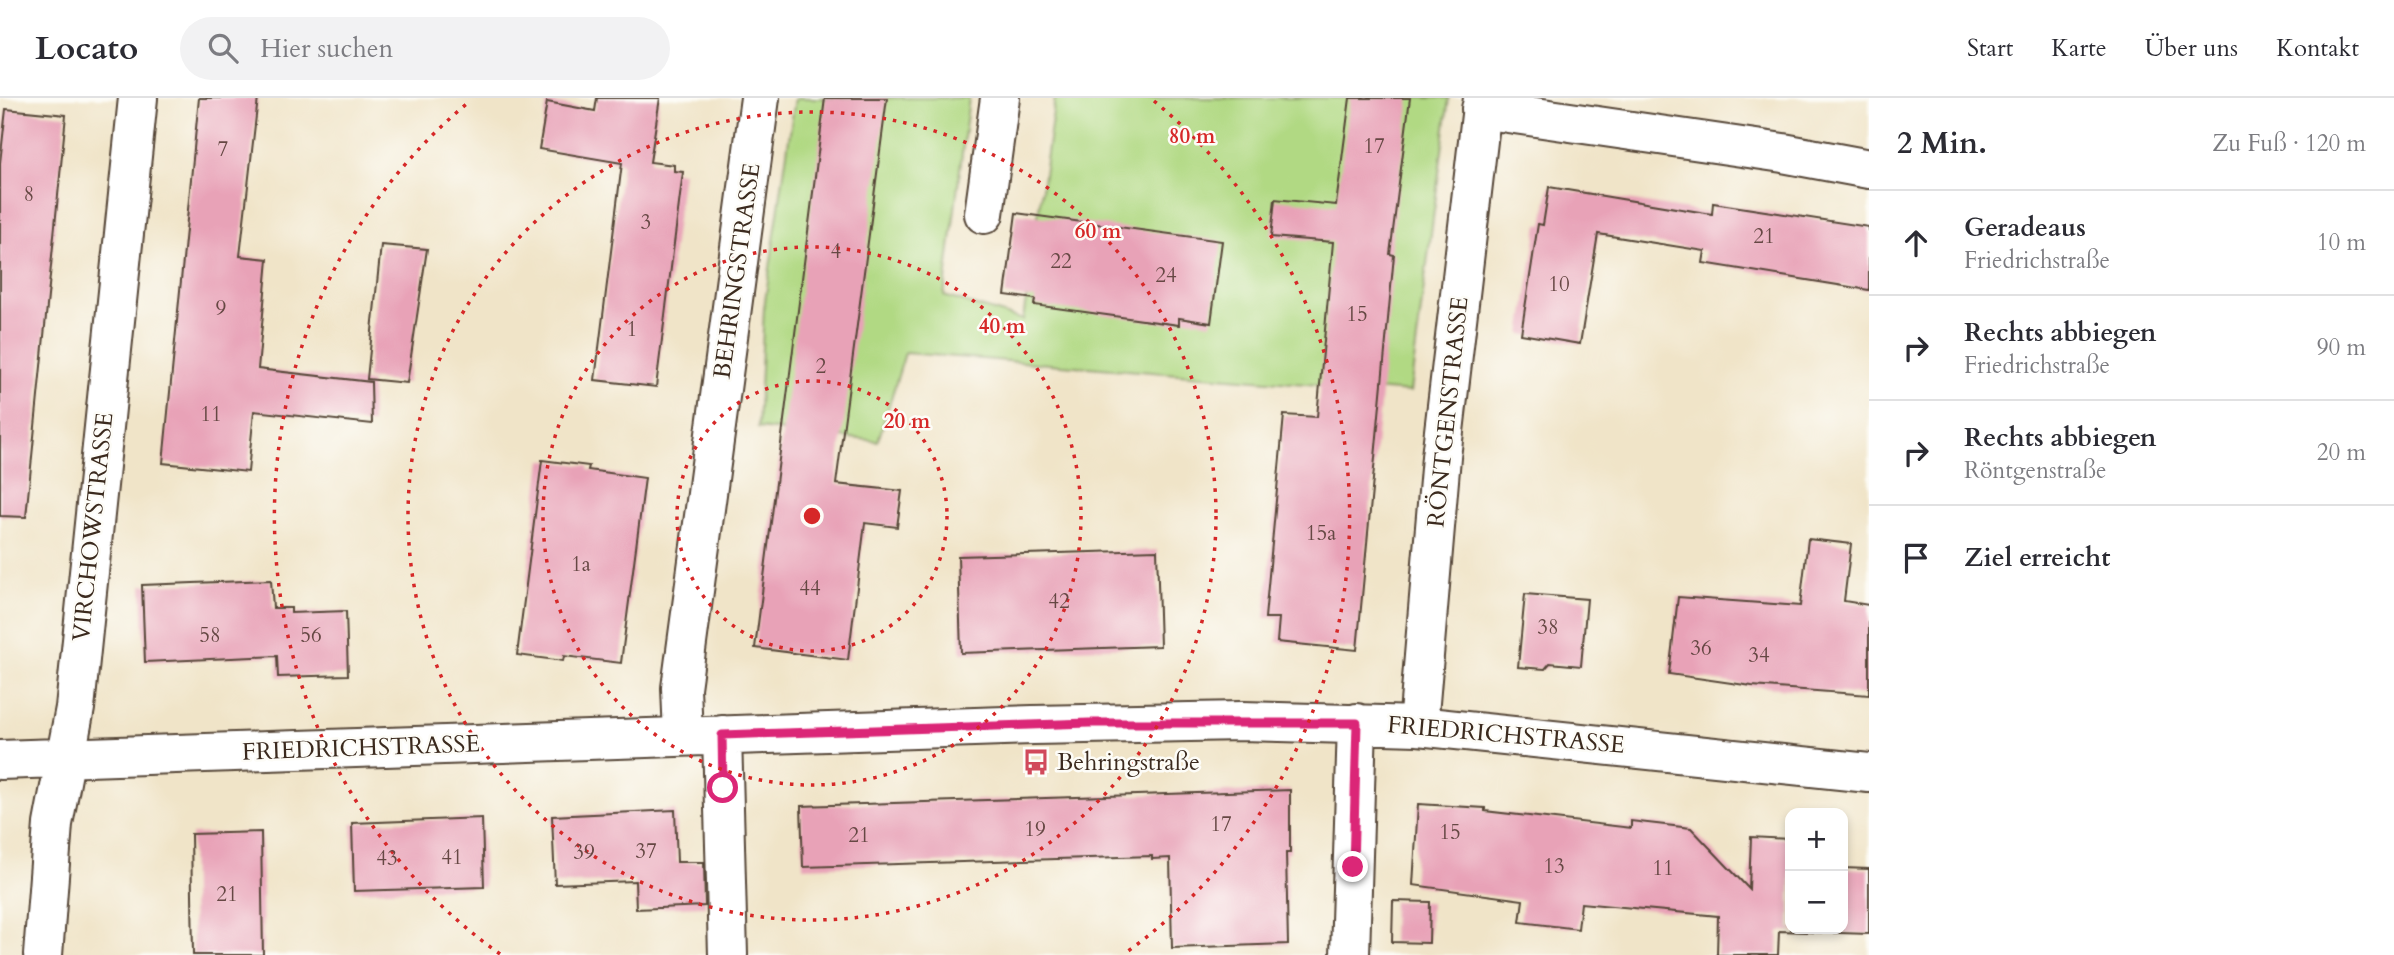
<!DOCTYPE html>
<html lang="de">
<meta charset="utf-8">
<style>
:root{--surface:#fff;--page:#f2f2f3;--text:#2b2b33;--muted:#7c7c81;--line:#e1e1e2}
body{margin:0;font-family:Cardo,serif;background:var(--page);color:var(--text)}
.controls{position:absolute;right:21px;bottom:21px;display:grid;overflow:hidden;border-radius:14px;box-shadow:0 4px 10px #0003}
.controls button{width:63px;height:63px;display:grid;place-items:center;padding:0;border:0;border-bottom:2px solid var(--line);background:var(--surface);color:var(--text);font:35px sans-serif}
.stop{position:absolute;width:21px;height:21px;margin:-16px;border:5px solid #db2777;border-radius:50%;background:#fff}
.stop.end{background:#db2777;border-color:#fff;box-shadow:0 2px 7px #0008}
.list{margin:0;padding:0;list-style:none}
h2{display:flex;justify-content:space-between;align-items:center;height:91px;margin:0;padding:0 28px;font-size:30px}
h2 small{font-size:23px;font-weight:400;color:var(--muted)}
.list li{display:grid;grid-template-columns:46px 1fr auto;gap:21px;align-items:center;box-sizing:border-box;height:105px;padding:0 28px;border-top:2px solid var(--line)}
.list b{display:block;font-size:26px;white-space:nowrap}
.list p{margin:0;font-size:23px;white-space:nowrap;color:var(--muted)}
.list em{font-size:23px;font-style:normal;color:var(--muted)}
.icon{flex:none;width:38px;height:38px;fill:none;stroke:currentColor;stroke-width:2;stroke-linecap:round;stroke-linejoin:round}
.map{position:relative;flex:none;width:1869px;height:857px;overflow:hidden}
header{display:flex;align-items:center;gap:42px;box-sizing:border-box;height:98px;padding:0 35px;background:var(--surface);border-bottom:2px solid var(--line)}
header strong{font-size:33px}
nav{display:flex;gap:38px;margin-inline-start:auto;font-size:24px}
.search{width:490px;height:63px;background:var(--page);display:flex;align-items:center;gap:18px;box-sizing:border-box;padding:0 24px;border-radius:38px;color:var(--muted);font-size:26px}
main{display:flex}
aside{flex:1;background:var(--surface)}
.map>svg:first-child{display:block}
.green{fill:#b1d983;stroke:#768250;stroke-width:2}
.building{fill:#e8a2b7}
.lines{fill:none;stroke-linecap:round;stroke-linejoin:round}
.street-casing{stroke:#564638;stroke-width:42}
.street{stroke:#fff;stroke-width:38}
.route{stroke:#db2777;stroke-width:9}
.ring{fill:none;stroke:#d62828;stroke-width:3.5;stroke-dasharray:3.5 7}
.labels{text-anchor:middle;dominant-baseline:central;stroke-width:5;stroke-linejoin:round;paint-order:stroke}
.number-label{font-size:21px;fill:#664844}
.street-label{font-size:24px;fill:#3b2a1e;stroke:#fdfcf7}
.poi-label{font-size:24px;fill:#3b2a1e;stroke:#fdfcf7;text-anchor:start}
.centre{fill:#d62828;stroke:#fdfcf7;stroke-width:3.5}
.ring-label{font-size:21px;text-anchor:middle;font-weight:bold;fill:#d62828;stroke:#fdfcf7;stroke-width:5;stroke-linejoin:round;paint-order:stroke}
</style>
<header>
<strong>Locato</strong>
<div class="search"><svg class="icon" aria-label="search" viewBox="0 0 24 24"><circle cx="10" cy="10" r="6"/><path d="M15 15l6 6"/></svg>Hier suchen</div>
<nav><a>Start</a><a>Karte</a><a>Über uns</a><a>Kontakt</a></nav>
</header>
<main>
<div class="map">
<svg width="1869" height="857" viewBox="0 0 1869 857">
<rect width="100%" height="100%" fill="#fdfcf7"/>
<filter id="ink" filterUnits="userSpaceOnUse"><feTurbulence type="fractalNoise" baseFrequency=".0143" numOctaves="2"/><feDisplacementMap in="SourceGraphic" scale="14" xChannelSelector="R" yChannelSelector="G"/><feConvolveMatrix kernelMatrix="1 2 1 2 8 2 1 2 1" color-interpolation-filters="sRGB"/></filter>
<filter id="wash" filterUnits="userSpaceOnUse"><feTurbulence type="fractalNoise" baseFrequency=".00686" numOctaves="4" result="noise"/><feDisplacementMap in="SourceGraphic" scale="28" xChannelSelector="R" yChannelSelector="G"/><feGaussianBlur stdDeviation="1.57" result="paint"/><feColorMatrix in="noise" values="0 0 0 0 0 0 0 0 0 0 0 0 0 0 0 0 0 1.4 0 .05"/><feComposite in="paint" operator="in"/></filter>
<g filter="url(#wash)">
<rect width="100%" height="100%" fill="#f0e4c8"/>
<!-- green -->
<path class="green" d="M 795,0 L 969,0 L 944,198 L 1023,222 L 1055,0 L 1449,0 L 1410,294 L 905,255 L 878,343 L 758,330 L 764,210 Z"/>
<g id="blocks">
<!-- building -->
<path class="building" d="M 199,0 L 258,0 L 240,158 L 268,161 L 258,271 L 371,284 L 372,326 L 254,313 L 248,374 L 163,365 Z
M 597,0 L 660,0 L 650,64 L 674,67 L 674,73 L 683,74 L 656,289 L 595,282 L 622,65 L 539,51 L 547,4 L 595,13 Z
M 825,0 L 887,0 L 836,386 L 902,393 L 897,429 L 865,425 L 848,562 L 755,550 Z
M 1350,0 L 1410,0 L 1390,156 L 1394,157 L 1357,552 L 1277,544 L 1279,520 L 1265,520 L 1284,317 L 1317,319 L 1333,144 L 1271,139 L 1275,101 L 1336,107 Z
M 6,11 L 66,17 L 26,419 L 0,418 L 0,65 Z
M 1549,89 L 1712,116 L 1713,105 L 1869,129 L 1869,192 L 1703,165 L 1705,153 L 1598,136 L 1580,246 L 1521,236 L 1538,126 L 1543,127 Z
M 1016,115 L 1222,143 L 1211,225 L 1179,220 L 1179,227 L 1034,207 L 1035,201 L 1005,197 Z
M 381,147 L 427,151 L 407,285 L 367,281 Z
M 542,362 L 589,368 L 588,372 L 645,380 L 621,565 L 564,558 L 563,563 L 517,557 Z
M 1808,441 L 1851,446 L 1844,503 L 1869,507 L 1869,597 L 1752,588 L 1669,576 L 1678,499 L 1800,508 Z
M 1157,452 L 1160,548 L 961,555 L 958,458 Z
M 271,482 L 273,510 L 291,510 L 291,515 L 346,513 L 348,577 L 278,579 L 277,558 L 145,564 L 142,487 Z
M 1525,496 L 1587,501 L 1581,568 L 1550,565 L 1545,571 L 1518,569 Z
M 1290,692 L 1290,755 L 1286,755 L 1288,846 L 1172,850 L 1170,760 L 1152,761 L 1152,758 L 803,769 L 801,708 Z
M 1418,706 L 1485,710 L 1485,713 L 1631,730 L 1631,723 L 1691,730 L 1749,791 L 1751,739 L 1790,741 L 1790,831 L 1843,831 L 1843,770 L 1869,771 L 1869,836 L 1779,833 L 1778,857 L 1717,857 L 1718,818 L 1581,805 L 1578,831 L 1520,824 L 1523,802 L 1413,787 Z
M 675,712 L 677,764 L 704,764 L 705,808 L 636,811 L 635,783 L 555,786 L 552,718 Z
M 482,720 L 484,789 L 354,793 L 352,725 Z
M 261,734 L 263,857 L 193,857 L 191,736 Z
M 1393,803 L 1430,804 L 1429,845 L 1392,844 Z"/>
</g>
</g>
<g filter="url(#ink)">
<use href="#blocks" fill-opacity="0" stroke="#564638" stroke-width="2"/>
<g class="lines">
<!-- street casing -->
<g class="street-casing">
<path id="street" d="M 1481,11 L 1783,55 L 1869,71
M 984,116 L 1000,0
M 1418,628 L 1441,359 L 1483,0
M 722,637 L 728,857
M 683,638 L 681,590 L 760,0
M 0,662 L 1033,627 L 1242,623 L 1418,628 L 1869,675
M 43,857 L 53,726 L 75,610 L 138,0
M 1350,857 L 1357,625"/>
</g>
<!-- street -->
<use href="#street" class="street"/>
</g>
</g>
<g class="lines" filter="url(#ink)">
<!-- route -->
<path class="route" d="M 723,690 L 722,637 L 1089,625 L 1357,625 L 1353,769"/>
</g>
<!-- distance rings -->
<g class="ring">
<circle cx="812" cy="418" r="135"/>
<circle cx="812" cy="418" r="269"/>
<circle cx="812" cy="418" r="404"/>
<path d="M500 856A538 538 0 0 1 470 3M1154 3A538 538 0 0 1 1124 856"/>
</g>
<!-- icons -->
<defs>
<g id="bus-bare" transform="scale(2.1)"><path d="M-5-6H5V4H4V6H2V4H-2V6H-4V4H-5ZM-3.5-4V0h7V-4ZM-3.5 1.2v1.5H-2V1.2ZM2 1.2v1.5H3.5V1.2Z" fill="#d1495b" stroke="#fdfcf7" stroke-width="2.5" paint-order="stroke"/></g>
</defs>
<g fill-rule="evenodd">
<use href="#bus-bare" x="1036" y="664"/>
</g>
<g class="labels">
<!-- number labels -->
<g class="number-label">
<text x="1374" y="48">17</text>
<text x="223" y="51">7</text>
<text x="29" y="96">8</text>
<text x="646" y="124">3</text>
<text x="1764" y="138">21</text>
<text x="836" y="153">4</text>
<text x="1061" y="163">22</text>
<text x="1166" y="177">24</text>
<text x="1559" y="186">10</text>
<text x="221" y="210">9</text>
<text x="1357" y="216">15</text>
<text x="632" y="231">1</text>
<text x="821" y="268">2</text>
<text x="211" y="316">11</text>
<text x="1321" y="435">15a</text>
<text x="581" y="466">1a</text>
<text x="810" y="490">44</text>
<text x="1059" y="503">42</text>
<text x="1548" y="529">38</text>
<text x="210" y="537">58</text>
<text x="311" y="537">56</text>
<text x="1701" y="550">36</text>
<text x="1759" y="557">34</text>
<text x="1221" y="726">17</text>
<text x="1035" y="731">19</text>
<text x="1450" y="734">15</text>
<text x="859" y="737">21</text>
<text x="646" y="753">37</text>
<text x="584" y="754">39</text>
<text x="452" y="759">41</text>
<text x="387" y="760">43</text>
<text x="1554" y="768">13</text>
<text x="1663" y="770">11</text>
<text x="227" y="796">21</text>
</g>
<!-- street labels -->
<g class="street-label">
<text transform="translate(737 173) rotate(-82)">BEHRINGSTRASSE</text>
<text transform="translate(1448 314) rotate(-84)">RÖNTGENSTRASSE</text>
<text transform="translate(93 429) rotate(-84)">VIRCHOWSTRASSE</text>
<text transform="translate(1506 637) rotate(5)">FRIEDRICHSTRASSE</text>
<text transform="translate(361 650) rotate(-2)">FRIEDRICHSTRASSE</text>
</g>
<!-- poi labels -->
<g class="poi-label">
<text x="1057" y="664">Behringstraße</text>
</g>
</g>
<circle cx="812" cy="418" r="10" class="centre"/>
<g class="ring-label">
<text x="1192" y="45">80 m</text>
<text x="1098" y="140">60 m</text>
<text x="1002" y="235">40 m</text>
<text x="907" y="330">20 m</text>
</g>
</svg>
<div class="controls">
<button>+</button>
<button>−</button>
</div>
<div class="stop" style="left:723px;top:690px"></div>
<div class="stop end" style="left:1353px;top:769px"></div>
</div>
<aside>
<h2>2 Min.<small>Zu Fuß · 120 m</small></h2>
<ul class="list">
<li><svg class="icon" aria-label="ahead" viewBox="0 0 24 24"><path d="M12 20V5M6 11l6-6 6 6"/></svg><div><b>Geradeaus</b><p>Friedrichstraße</p></div><em>10 m</em></li>
<li><svg class="icon" aria-label="right" viewBox="0 0 24 24"><path d="M7 20v-9h11M14 6l5 5-5 5"/></svg><div><b>Rechts abbiegen</b><p>Friedrichstraße</p></div><em>90 m</em></li>
<li><svg class="icon" aria-label="right" viewBox="0 0 24 24"><path d="M7 20v-9h11M14 6l5 5-5 5"/></svg><div><b>Rechts abbiegen</b><p>Röntgenstraße</p></div><em>20 m</em></li>
<li><svg class="icon" aria-label="arrive" viewBox="0 0 24 24"><path d="M6 21V4h12l-3 4 3 4H6"/></svg><div><b>Ziel erreicht</b></div></li>
</ul>
</aside>
</main>
